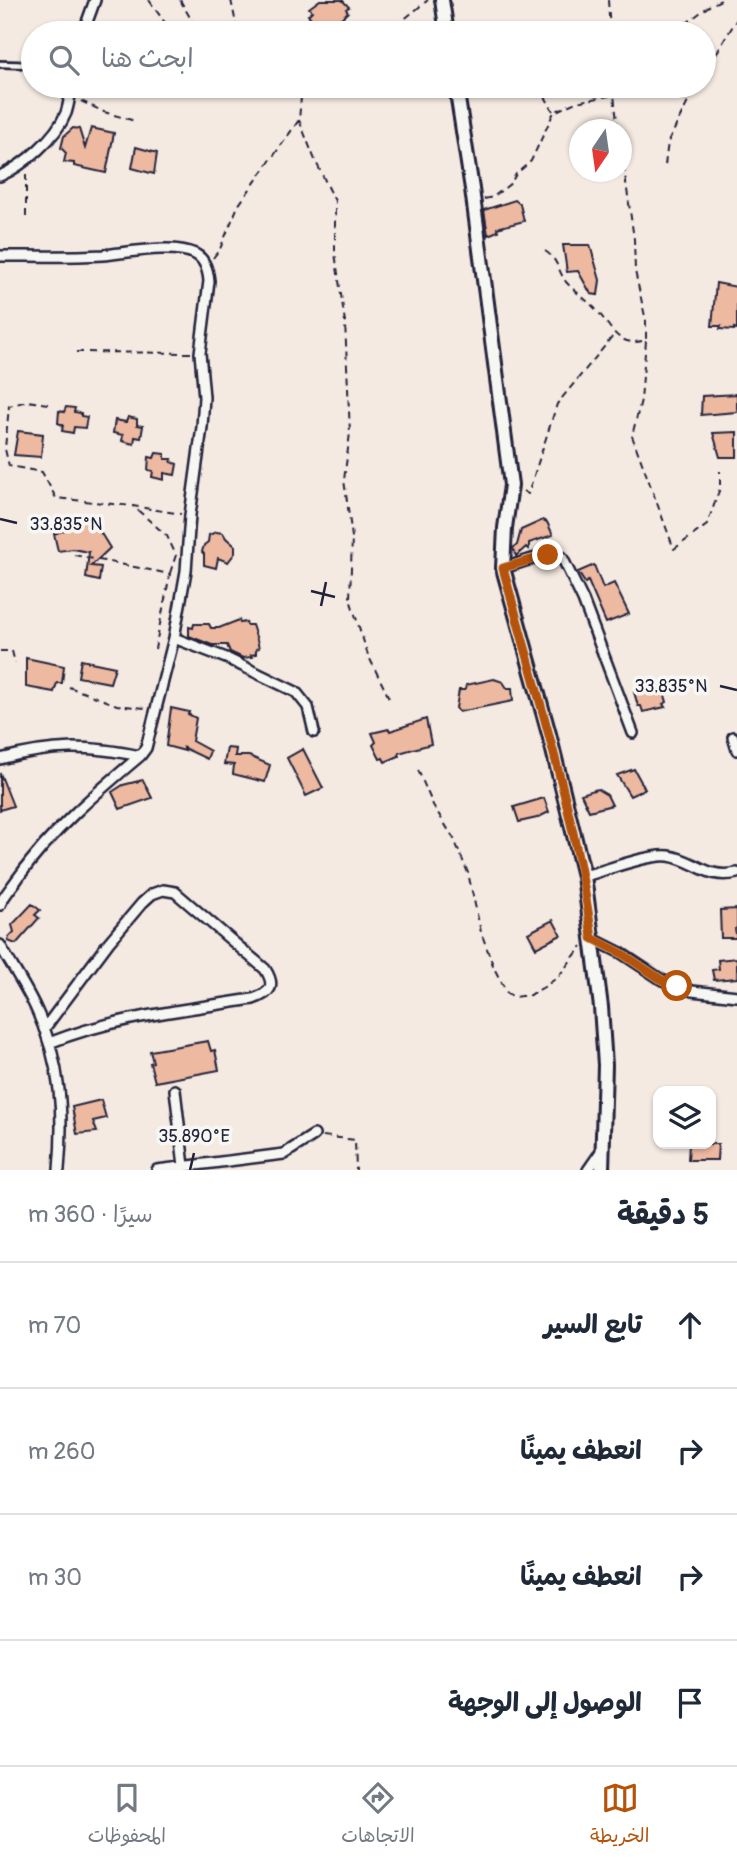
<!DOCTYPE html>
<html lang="ar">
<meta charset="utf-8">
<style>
:root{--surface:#fff;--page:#f6f6f7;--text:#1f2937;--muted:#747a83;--line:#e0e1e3;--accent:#b45309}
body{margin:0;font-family:Pangolin,"Playpen Sans Arabic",sans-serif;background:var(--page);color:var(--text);direction:rtl}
.controls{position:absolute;right:21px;bottom:21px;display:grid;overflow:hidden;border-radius:14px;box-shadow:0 2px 5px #0004}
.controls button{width:63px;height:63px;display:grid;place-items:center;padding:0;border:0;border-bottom:2px solid var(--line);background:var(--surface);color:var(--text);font:35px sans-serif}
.compass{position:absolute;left:569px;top:119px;width:63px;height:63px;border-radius:50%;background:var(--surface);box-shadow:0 2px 5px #0004;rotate:193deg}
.stop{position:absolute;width:21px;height:21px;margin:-16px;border:5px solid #b45309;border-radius:50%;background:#fff}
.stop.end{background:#b45309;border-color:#fff;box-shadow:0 2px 7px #0008}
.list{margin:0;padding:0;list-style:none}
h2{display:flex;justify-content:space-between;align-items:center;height:91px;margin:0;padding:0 28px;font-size:30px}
h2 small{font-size:23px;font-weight:400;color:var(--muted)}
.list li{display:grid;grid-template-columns:46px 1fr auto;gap:21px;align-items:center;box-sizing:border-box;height:126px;padding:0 28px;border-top:2px solid var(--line)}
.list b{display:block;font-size:26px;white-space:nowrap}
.list em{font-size:23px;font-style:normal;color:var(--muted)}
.icon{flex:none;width:38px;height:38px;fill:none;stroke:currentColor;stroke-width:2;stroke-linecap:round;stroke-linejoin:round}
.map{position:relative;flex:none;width:737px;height:1170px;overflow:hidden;direction:ltr}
.search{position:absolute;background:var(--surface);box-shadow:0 2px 5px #0004;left:21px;right:21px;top:21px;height:77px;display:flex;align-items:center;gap:18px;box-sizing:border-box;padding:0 24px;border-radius:38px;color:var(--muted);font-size:26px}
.sheet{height:595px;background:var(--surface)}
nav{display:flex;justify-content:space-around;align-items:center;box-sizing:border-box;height:98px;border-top:2px solid var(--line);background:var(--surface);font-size:19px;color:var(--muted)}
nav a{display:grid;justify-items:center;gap:4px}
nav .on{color:var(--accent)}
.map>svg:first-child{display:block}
.building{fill:#eeb9a1;stroke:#22223b;stroke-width:2}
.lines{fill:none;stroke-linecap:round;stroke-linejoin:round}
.lane-casing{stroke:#22223b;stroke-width:10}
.street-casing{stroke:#22223b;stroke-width:14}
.secondary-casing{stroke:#22223b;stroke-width:18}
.path{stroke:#22223b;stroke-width:2;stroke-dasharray:7 5;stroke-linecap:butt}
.lane{stroke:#f6f6f2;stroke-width:4.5}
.street{stroke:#f6f6f2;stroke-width:9}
.secondary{stroke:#f6f6f2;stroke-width:12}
.route{stroke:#b45309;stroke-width:9}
.ticks{fill:none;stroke:#22223b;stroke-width:2.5}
.ticks-label{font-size:18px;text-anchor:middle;fill:#22223b;stroke:#f6f6f2;stroke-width:7;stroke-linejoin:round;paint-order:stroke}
</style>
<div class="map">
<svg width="737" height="1170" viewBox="0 0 737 1170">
<rect width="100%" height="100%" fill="#f4eae2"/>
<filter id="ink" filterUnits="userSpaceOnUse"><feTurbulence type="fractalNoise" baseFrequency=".0143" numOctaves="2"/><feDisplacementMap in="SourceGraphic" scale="14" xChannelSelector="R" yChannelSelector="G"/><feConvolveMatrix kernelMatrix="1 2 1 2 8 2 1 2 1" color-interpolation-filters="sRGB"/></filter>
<g filter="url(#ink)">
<!-- building -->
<path class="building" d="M 320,0 L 342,0 L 349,7 L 346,9 L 348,12 L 330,28 L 317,24 L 308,15 L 312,11 L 309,8 Z
M 73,128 L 79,129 L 85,148 L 91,128 L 114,133 L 106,173 L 74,166 L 74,163 L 64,162 L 66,153 L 61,148 L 64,136 Z
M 136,147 L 157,153 L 154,174 L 132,168 Z
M 515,200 L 520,204 L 524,221 L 497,228 L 498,231 L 488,235 L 484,210 Z
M 563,245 L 590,245 L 600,280 L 598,295 L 591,294 L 578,271 L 567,272 Z
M 716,283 L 737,287 L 737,329 L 734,328 L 734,330 L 720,329 L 721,326 L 712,326 Z
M 737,394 L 737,412 L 701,415 L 702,396 Z
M 66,407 L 75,408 L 74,412 L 81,413 L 81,416 L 87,417 L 85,428 L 74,427 L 73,433 L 62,431 L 63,425 L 58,423 L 59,411 L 64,412 Z
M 128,417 L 137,419 L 137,425 L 143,426 L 141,438 L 135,437 L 134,444 L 122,441 L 123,435 L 113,433 L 115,420 L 126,422 Z
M 18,431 L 43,434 L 41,457 L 14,455 Z
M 737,432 L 737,457 L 720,457 L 713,433 Z
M 156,453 L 165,454 L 165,459 L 172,459 L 171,462 L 177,464 L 175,475 L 164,473 L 164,480 L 152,477 L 153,471 L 148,470 L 149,457 L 154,458 Z
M 77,517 L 94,522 L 110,548 L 91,566 L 101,567 L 99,581 L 86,578 L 89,552 L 73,549 L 58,551 L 54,534 L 70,528 Z
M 543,520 L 547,522 L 553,535 L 529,543 L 529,549 L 526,547 L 516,556 L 513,548 L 517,545 L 521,530 Z
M 216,532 L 223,533 L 226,538 L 235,546 L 235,553 L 228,562 L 218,558 L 216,568 L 204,565 L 204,554 L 202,552 L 204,545 L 208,542 L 209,535 Z
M 594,565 L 603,588 L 614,583 L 629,614 L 606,623 L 588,581 L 585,583 L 578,572 Z
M 239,620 L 240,623 L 246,622 L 247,625 L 252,625 L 257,640 L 259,648 L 256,649 L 256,654 L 251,655 L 252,657 L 243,658 L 230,652 L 227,645 L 212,645 L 189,636 L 189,627 L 193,628 L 194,624 L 209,624 L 211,628 L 219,628 Z
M 26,658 L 64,666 L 62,683 L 57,683 L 54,692 L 26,687 Z
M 81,660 L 115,667 L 110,683 L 78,677 Z
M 494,679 L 503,682 L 507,688 L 512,688 L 513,701 L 459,712 L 456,708 L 459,690 L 465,690 L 466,685 Z
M 654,684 L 655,689 L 658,687 L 660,693 L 664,692 L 667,702 L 663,704 L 665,707 L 643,712 L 641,706 L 638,706 L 634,692 Z
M 171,708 L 189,712 L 188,714 L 196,718 L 192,741 L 210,751 L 207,759 L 184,748 L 185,751 L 166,746 Z
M 426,719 L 431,744 L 399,753 L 399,756 L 385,762 L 383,758 L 380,759 L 373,745 L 376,742 L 372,733 L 389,729 L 390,731 Z
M 227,748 L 236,749 L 235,756 L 249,756 L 270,765 L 265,782 L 233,774 L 234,765 L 224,764 Z
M 303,749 L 323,788 L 306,796 L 287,758 Z
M 634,769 L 645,789 L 630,796 L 617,775 Z
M 0,773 L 13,806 L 0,810 Z
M 143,780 L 152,798 L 120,809 L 112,792 L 123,785 Z
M 597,789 L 607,795 L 612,805 L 589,811 L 581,794 Z
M 544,798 L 549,812 L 537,818 L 519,822 L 514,807 Z
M 32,904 L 40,910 L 35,915 L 39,918 L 16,944 L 8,941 L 9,937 L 14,932 L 12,925 Z
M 737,909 L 737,928 L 735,929 L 737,938 L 721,938 L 720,910 Z
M 553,920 L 561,935 L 536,948 L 528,933 Z
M 737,958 L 737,978 L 714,980 L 712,970 L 719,969 L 718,960 Z
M 208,1041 L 211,1051 L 215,1050 L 219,1070 L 155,1082 L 150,1063 L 153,1062 L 150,1051 Z
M 101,1100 L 106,1118 L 93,1121 L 97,1132 L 77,1134 L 72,1107 Z
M 689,1144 L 718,1144 L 717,1160 L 688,1160 Z"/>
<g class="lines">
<!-- lane casing -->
<g class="lane-casing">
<path id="lane" d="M 0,64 L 33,65"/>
</g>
<!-- street casing -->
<g class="street-casing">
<path id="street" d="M 83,33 L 95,0
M 0,176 C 24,165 56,138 66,113 C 69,104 70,94 72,86
M 0,256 C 34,256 69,257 103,255 C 127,253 174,243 195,254 C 205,259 208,270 209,281 L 200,353 L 204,397 L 202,427 L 190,515 L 186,571 L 174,638 L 146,748 L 140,756 C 96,793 52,830 18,878 C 12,887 4,895 0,905
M 503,568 C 520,564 546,551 562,557 L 583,600 L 633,733
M 174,638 L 226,658 L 296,692 L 308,707 L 314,732
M 733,737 L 737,750
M 0,759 C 54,745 85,745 140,756
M 584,876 C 604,871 651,853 669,856 C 696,860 706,880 737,873
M 591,938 L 621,953 L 662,980 L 692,991 L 737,996
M 0,945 C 12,967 27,988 37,1011 C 61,1063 64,1114 59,1170
M 44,1029 L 109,942 L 142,903 L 152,894 L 163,890 L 175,892 L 265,969 C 276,986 271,993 253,999 C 184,1010 114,1017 49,1043
M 175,1090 L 184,1166
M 157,1170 L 284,1154 L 314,1135
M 588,1170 L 602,1150"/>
</g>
<!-- secondary casing -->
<g class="secondary-casing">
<path id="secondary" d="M 442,0 L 447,33
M 456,86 L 472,189 L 511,485 L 505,528 L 503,568 L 549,734 L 584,876 L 601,1007 L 605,1065 L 602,1170"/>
</g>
<!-- path -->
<path class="path" d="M 149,0 L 172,33
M 180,0 L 199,33
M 231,0 L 238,33
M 608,0 L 610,33
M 387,33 L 428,0
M 678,33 L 680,28 L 709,6 L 721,0
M 704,74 L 737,19
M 546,86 L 542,91 L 553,111
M 613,86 L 618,130
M 81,101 L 104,112 L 135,121
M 299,120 L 315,160 L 335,201 L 335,253 L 345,322 L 350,433 L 344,480 L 352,537 L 350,599 L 368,655 L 391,702
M 665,165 L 668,142 L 696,86
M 26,174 L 26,222
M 484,199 L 493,197 L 511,183 L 516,174 L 531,161 L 554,112 L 576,102 L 614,95
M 545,251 C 558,259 558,271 566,282 C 576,293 589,301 599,313 C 613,330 619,348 646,340 L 646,321 L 635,271 L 634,239 L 622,154
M 213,258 L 220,249 L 238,206 L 299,120 L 302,86
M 646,341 L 641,400 L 632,436 L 674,549 L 707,525 L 720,488 L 720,471
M 76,352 L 192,353
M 48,404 L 27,401 L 9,406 L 5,449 L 9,466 L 42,472 L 56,498 L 133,506
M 523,491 L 528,494 L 557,404 L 614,335
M 74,555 L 170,574 L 155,649
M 170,573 L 176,555 L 167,536 L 133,506 L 181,514
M 0,651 L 12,651 L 15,663
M 69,687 L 117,705 L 145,708
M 418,770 L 433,805 L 454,839 L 468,873 L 481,932 L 494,968 L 507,993 L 514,997 L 530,995 L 544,987 L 558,977 L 582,946
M 323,1136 L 355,1140 L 356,1170"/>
<!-- lane -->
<use href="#lane" class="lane"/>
<!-- street -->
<use href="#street" class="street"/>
<!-- secondary -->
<use href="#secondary" class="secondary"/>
</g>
</g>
<g class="lines" filter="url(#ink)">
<!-- route -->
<path class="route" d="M 548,555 L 503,568 C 536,691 575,812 592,938 L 621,953 L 662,980 L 677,986"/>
</g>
<!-- ticks -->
<path class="ticks" d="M 0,519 L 17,523M 311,591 L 335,597M 321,606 L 326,582M 720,686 L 737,690M 190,1170 L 194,1153"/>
<g class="ticks-label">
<text x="66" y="530">33.835°N</text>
<text x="671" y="692">33.835°N</text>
<text x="194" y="1142">35.890°E</text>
</g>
</svg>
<div class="controls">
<button><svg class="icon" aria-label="layers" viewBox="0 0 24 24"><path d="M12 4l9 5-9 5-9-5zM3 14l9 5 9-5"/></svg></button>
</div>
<svg class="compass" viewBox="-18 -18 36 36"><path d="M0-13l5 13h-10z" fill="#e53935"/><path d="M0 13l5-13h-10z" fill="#747a83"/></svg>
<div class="stop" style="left:677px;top:986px"></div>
<div class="stop end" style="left:548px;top:555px"></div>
<div class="search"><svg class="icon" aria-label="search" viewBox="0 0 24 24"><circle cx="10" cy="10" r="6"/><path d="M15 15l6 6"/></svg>ابحث هنا</div>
</div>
<section class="sheet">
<h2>5 دقيقة<small>سيرًا · 360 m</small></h2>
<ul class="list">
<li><svg class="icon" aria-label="ahead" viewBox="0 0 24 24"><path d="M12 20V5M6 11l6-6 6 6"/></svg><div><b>تابع السير</b></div><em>70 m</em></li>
<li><svg class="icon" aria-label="right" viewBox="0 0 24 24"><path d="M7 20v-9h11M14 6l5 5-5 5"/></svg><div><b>انعطف يمينًا</b></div><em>260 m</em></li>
<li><svg class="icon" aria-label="right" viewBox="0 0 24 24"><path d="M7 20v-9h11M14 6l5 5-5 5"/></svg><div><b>انعطف يمينًا</b></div><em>30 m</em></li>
<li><svg class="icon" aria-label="arrive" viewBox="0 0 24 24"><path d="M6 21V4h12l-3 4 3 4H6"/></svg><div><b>الوصول إلى الوجهة</b></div></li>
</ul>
</section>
<nav>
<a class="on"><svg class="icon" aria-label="map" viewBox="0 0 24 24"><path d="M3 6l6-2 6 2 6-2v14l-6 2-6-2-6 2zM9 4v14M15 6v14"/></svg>الخريطة</a>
<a><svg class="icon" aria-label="directions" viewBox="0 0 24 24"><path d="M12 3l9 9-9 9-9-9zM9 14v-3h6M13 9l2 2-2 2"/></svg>الاتجاهات</a>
<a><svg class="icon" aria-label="saved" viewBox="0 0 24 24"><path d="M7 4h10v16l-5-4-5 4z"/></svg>المحفوظات</a>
</nav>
